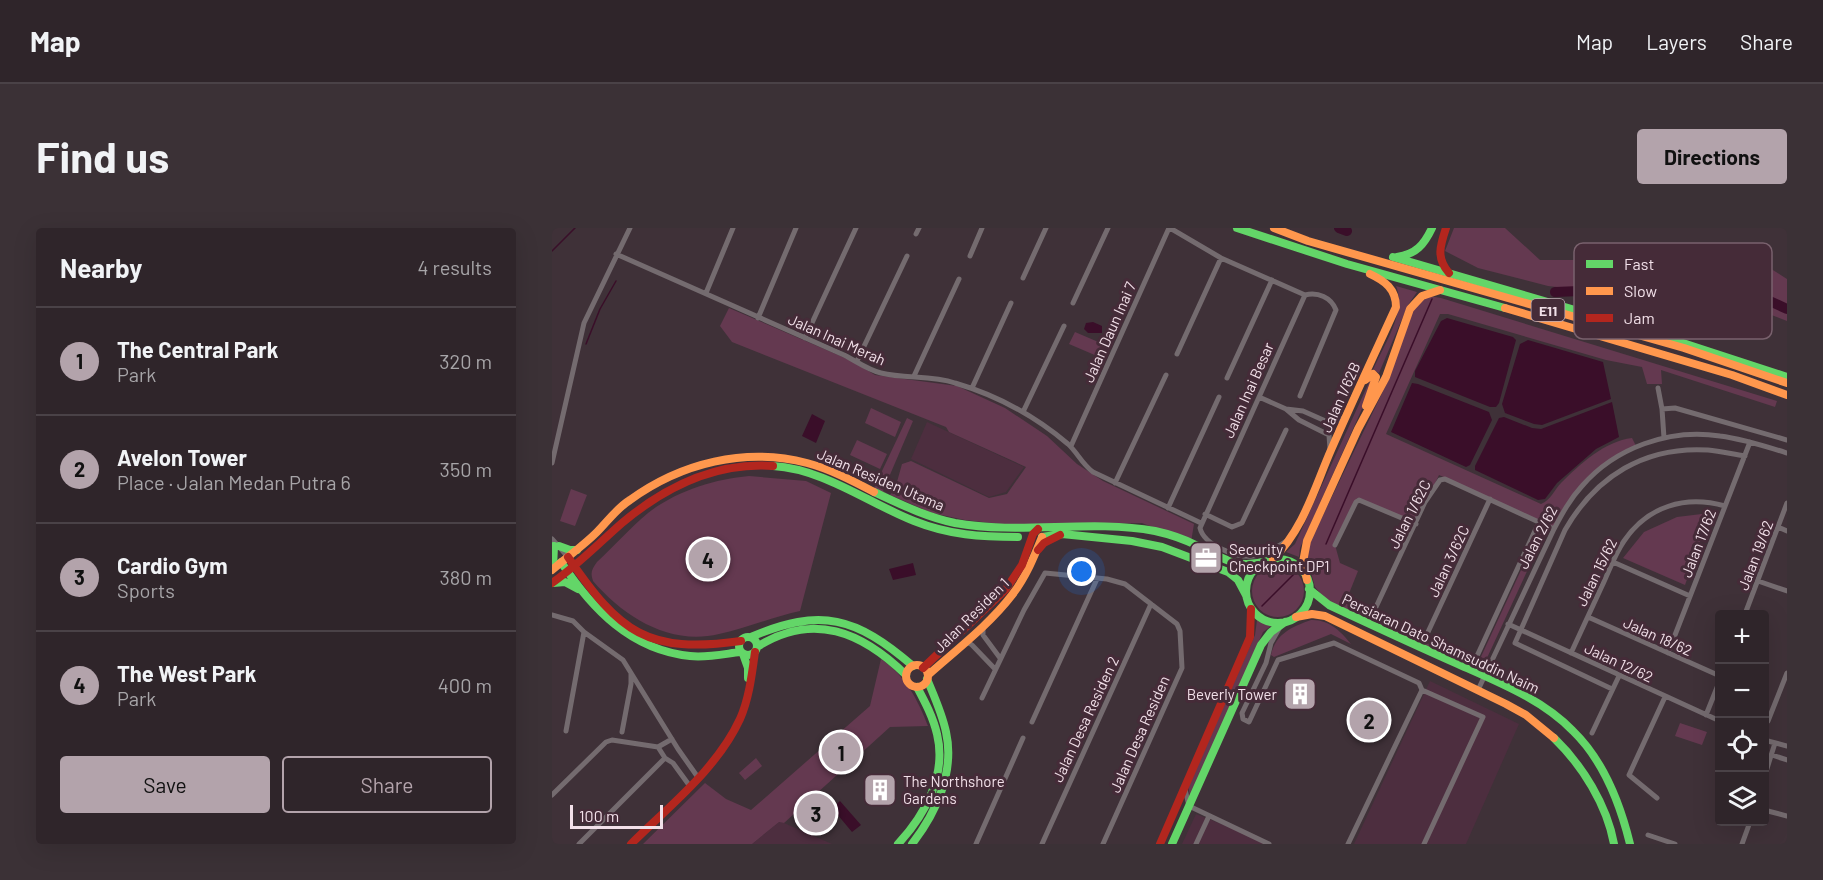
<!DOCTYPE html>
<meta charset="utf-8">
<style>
:root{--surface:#2f252a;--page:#3b3136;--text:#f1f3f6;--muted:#a7a5a8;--line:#4a4247;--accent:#b3a3ab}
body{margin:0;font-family:Barlow,sans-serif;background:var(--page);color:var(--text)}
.controls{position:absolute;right:18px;bottom:18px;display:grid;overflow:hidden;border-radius:6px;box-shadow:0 6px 24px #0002}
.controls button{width:54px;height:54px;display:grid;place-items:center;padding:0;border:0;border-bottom:2px solid var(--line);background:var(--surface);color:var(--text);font:30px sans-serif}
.scale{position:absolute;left:18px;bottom:15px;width:93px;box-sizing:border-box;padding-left:6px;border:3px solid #f2e0e9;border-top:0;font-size:16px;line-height:21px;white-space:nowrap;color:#f2e0e9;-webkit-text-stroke:4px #452b38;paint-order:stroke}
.you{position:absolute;left:530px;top:344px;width:21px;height:21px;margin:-15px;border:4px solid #fff;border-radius:50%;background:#1a73e8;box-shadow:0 0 0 9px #1a73e833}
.badge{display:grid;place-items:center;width:39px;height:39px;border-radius:50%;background:var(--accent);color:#111;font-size:20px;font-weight:700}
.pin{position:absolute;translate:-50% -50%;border:3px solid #fff;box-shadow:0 2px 6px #0006}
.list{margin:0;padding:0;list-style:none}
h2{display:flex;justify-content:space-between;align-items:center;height:78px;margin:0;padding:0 24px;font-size:26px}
h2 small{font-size:20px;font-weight:400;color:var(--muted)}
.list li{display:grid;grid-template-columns:39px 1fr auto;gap:18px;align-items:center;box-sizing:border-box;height:108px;padding:0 24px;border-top:2px solid var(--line)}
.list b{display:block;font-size:22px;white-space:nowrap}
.list p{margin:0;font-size:20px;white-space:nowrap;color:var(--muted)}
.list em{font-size:20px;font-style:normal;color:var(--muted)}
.actions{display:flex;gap:12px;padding:18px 24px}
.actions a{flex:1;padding:14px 0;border:2px solid var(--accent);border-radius:6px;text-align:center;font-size:21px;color:var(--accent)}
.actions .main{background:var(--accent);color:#111}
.icon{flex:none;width:33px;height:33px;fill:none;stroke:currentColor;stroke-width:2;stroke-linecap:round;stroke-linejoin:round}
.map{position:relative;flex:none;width:1235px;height:616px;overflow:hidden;border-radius:6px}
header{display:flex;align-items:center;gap:36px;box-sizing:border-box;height:84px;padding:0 30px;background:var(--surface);border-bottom:2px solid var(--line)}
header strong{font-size:28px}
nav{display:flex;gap:33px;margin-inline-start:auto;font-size:21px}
.intro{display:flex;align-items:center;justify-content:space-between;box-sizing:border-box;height:144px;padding:0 36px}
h1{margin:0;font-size:42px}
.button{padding:15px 27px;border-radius:6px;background:var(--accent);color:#111;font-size:21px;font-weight:700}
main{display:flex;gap:36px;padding:0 36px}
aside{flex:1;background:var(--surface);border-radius:6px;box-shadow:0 6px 24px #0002}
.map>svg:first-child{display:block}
.built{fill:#4d2e3f}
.green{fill:#643950}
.water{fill:#3a0e29}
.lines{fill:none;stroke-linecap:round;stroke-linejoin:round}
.stream{stroke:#3a0e29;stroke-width:1.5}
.river{stroke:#3a0e29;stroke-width:10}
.street{stroke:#746b6f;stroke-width:5}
.fast{stroke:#63d668;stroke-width:8}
.slow{stroke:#ff974d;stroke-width:8}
.jam{stroke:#b3261e;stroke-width:8}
.labels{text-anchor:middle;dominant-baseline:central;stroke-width:6;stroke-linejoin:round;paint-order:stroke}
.shield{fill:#452b38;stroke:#beaab4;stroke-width:1.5}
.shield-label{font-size:14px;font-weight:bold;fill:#f2e0e9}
.street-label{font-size:15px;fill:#f2e0e9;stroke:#452b38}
.poi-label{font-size:15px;fill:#f2e0e9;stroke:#452b38;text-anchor:start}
.key{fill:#452b38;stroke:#79616d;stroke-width:1.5}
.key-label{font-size:16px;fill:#f2e0e9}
</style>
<header>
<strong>Map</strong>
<nav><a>Map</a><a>Layers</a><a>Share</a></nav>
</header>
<div class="intro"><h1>Find us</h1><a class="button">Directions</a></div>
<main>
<aside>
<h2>Nearby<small>4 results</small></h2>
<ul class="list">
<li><span class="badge">1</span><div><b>The Central Park</b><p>Park</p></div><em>320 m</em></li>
<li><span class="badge">2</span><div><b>Avelon Tower</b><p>Place · Jalan Medan Putra 6</p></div><em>350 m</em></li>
<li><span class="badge">3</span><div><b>Cardio Gym</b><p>Sports</p></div><em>380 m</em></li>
<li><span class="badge">4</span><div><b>The West Park</b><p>Park</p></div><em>400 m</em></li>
</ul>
<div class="actions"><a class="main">Save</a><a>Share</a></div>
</aside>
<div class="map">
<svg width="1235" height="616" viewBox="0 0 1235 616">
<rect width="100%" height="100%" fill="#3f3138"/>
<!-- built -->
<path class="built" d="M 375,194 L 472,239 L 454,264 L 437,269 L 359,231 Z
M 878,453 L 967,496 L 914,616 L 802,616 Z
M 644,586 L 720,616 L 630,616 Z
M 227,594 L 232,595 L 280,616 L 200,616 Z"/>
<!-- green -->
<path class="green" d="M 902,0 L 953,0 L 988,32 L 1205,32 L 1235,51 L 1235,93 L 1183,73 L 1169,78 L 996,58 L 926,40 L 893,23 Z
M 844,58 L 865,64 L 856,77 L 827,145 L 821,142 C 831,118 855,84 844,58 Z
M 877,68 L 889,70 L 1225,173 L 1223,179 L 1109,142 L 1110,156 L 1095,156 L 1090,139 L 1054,132 L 896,86 L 888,86 L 834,206 L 989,276 C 999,272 1002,262 1009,255 C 1028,236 1053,213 1080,210 L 1084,218 L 1038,248 L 1001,299 L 887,247 L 864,296 L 805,270 L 783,317 L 788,335 L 806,343 L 794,373 L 816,383 L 815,387 L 878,416 L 881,411 L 927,433 L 988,301 L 990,300 L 994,302 L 929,443 L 774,372 L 763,359 L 755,330 L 757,316 L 836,153 L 862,80 L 869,72 Z
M 177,80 L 300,133 L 323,147 L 405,158 L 453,180 L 495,208 L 525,236 L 551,253 L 642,296 L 639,314 L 590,295 L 467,298 L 413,292 L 380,285 L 322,260 L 355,190 L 361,193 L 331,263 L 338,267 L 343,261 L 350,236 L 359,233 L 437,270 L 455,266 L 474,239 L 397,204 L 394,199 L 180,114 L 168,98 Z
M 523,104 L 551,116 L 545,128 L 517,116 Z
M 819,150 L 821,156 L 748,320 L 747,329 L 734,324 L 743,316 Z
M 319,180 L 349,194 L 343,209 L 313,195 Z
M 305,212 L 335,226 L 328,241 L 298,227 Z
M 197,248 L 254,253 L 279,265 L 248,383 C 220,389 195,400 167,406 C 118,418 72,389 41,353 C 38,344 40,341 45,334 C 62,318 78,300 96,285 C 124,263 163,251 197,248 Z
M 19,261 L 35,267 L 23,298 L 8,293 Z
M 1158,285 L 1133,357 L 1071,330 L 1092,304 L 1125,289 Z
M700 363a26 26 0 1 1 52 0a26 26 0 1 1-52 0Z
M 705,392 L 719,398 L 711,404 L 638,568 L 636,558 L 703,407 Z
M 759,392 C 776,391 789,403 799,416 L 779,406 L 722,429 L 719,427 C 724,405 740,399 759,392 Z
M 329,431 C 353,447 366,472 376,498 L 338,499 L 232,595 L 227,594 L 200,616 L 91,616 L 153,555 L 174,571 L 199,582 L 318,478 Z
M 1128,495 L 1155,504 L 1150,517 L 1123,508 Z
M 204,530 L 210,538 L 193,552 L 187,545 Z"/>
<!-- water -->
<path class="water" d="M 895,90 L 961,109 L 964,112 L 947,175 L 944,179 L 938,179 L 863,149 L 863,143 L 889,93 Z
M 541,94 L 550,98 L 550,105 L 536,105 L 532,101 L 534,95 Z
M 976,112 L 1051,134 L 1059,171 L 990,197 L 982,196 L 953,185 L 950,176 L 968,116 Z
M 860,155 L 866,156 L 937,184 L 940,192 L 918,237 L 914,239 L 839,204 Z
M 1060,174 L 1067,209 L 1044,221 L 1005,255 L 993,271 L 986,272 L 923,242 L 923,238 L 947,190 L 952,189 L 980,200 L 989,201 Z
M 260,186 L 273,193 L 264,215 L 250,208 Z
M 361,335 L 364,347 L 341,352 L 337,341 Z
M 288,573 L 309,597 L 300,604 L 280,580 Z"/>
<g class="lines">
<!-- stream -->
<path class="stream" d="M 0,23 L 23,0
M 34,116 L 48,81 L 64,53
M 774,316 L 880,71
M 710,378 L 744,344"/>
<!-- river -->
<path class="river" d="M 787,0 L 795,3
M 1003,64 L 1151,58 L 1211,70 L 1235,81"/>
<!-- street -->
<path class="street" d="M 618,0 L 669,30 L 753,67
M 364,6 L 367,0
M 64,26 L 292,127 C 304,133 316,142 329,145 C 353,151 379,147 403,155 C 444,167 483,188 516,216 C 525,224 530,236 541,244 L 649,295
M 418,28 L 430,0
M 471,50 L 494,0
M 154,65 L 181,0
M 521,75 L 556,0
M 206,90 L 244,0
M 253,110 L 304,0
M 625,126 L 669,30
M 305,133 L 355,28
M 362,148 L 407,51
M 675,150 L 720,52
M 420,160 L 459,75
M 1106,160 L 1110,181
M 748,168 L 784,82 C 779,69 766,64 753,67
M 707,169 L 734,181
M 471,184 L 512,98
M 1112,210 L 1110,181 L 1123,180 L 1235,212
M 519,218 L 617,0
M 778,221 L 777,207 L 747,192 L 734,181 L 751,183 L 778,195 L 792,190
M 0,235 L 32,95 L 78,0
M 563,255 L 614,147
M 616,280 L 667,169
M 653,286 L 680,299 L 690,295 L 734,202
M 1226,299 L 1235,303
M 0,311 L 16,329
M 736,312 C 725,319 713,327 701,328 C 684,330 652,317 648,300 L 753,67
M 783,317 L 804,274 L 807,272 L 864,296
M 1061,334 L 1138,368
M 1206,353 L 1235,363
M 824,379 L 873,274 L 888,252 L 893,251 L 1002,301
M 1193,386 L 1235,275
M 0,387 L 21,393 L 32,404 L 71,432 L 126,521 L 145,548
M 1036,389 L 1168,448
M 956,396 L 1168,493
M 431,398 L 431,407 L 448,430
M 728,399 L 719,415 L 714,435 L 690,485 L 691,491 L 697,494 L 726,432 L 782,415 L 867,455 L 870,462
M 876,404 L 938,271
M 411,416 L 417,415 L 420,417 L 443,441
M 1019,425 C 1029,403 1040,380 1050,358 C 1057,343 1063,326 1072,313 C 1096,278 1133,267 1173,278
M 1116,425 L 1198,214
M 925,428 L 987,294
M 1060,461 L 963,415 L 1013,302 C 1044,248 1093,218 1156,222 C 1168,223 1180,226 1193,228
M 870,462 L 931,489 L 872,616
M 926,462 L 1002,301 C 1010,286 1018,271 1030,258 C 1063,220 1117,200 1168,208 C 1191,211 1213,218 1235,225
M 430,470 L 472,382 L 493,345 L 555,351 L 573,356 L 625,396 L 628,403 L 630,440 L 551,616
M 1154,487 L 1168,452
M 1216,493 L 1235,445
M 480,494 L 545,351
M 14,503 L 32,404
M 70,504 L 79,456 L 79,446
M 1040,505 L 1067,448
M 120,511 L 106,519 L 113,530 L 121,535 L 137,557
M 1212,512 L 1235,518
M 1220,527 L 1235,532
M 1212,550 L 1223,515
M 633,561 L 637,578 L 717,616
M 0,567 L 54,514 L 60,512 L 106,519
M 1105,570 L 1077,547 L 1113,469
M 1212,582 L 1235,588
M 1096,607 L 1123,616
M 27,616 L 113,530
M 424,616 L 471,510
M 490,616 L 599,376
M 644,616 L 657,588
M 796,616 L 870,462
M 1190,616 L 1198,594"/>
<!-- fast -->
<path class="fast" d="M 685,0 L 795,36 L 953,80
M 841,29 L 1088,101 L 1235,149
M 845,29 C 864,26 872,17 880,0
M 221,238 C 272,241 316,275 362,293 C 397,307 429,309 466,309
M 322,264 C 348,276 374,289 403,295 C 469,307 537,291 603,303 C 617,306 632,311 646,318 C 671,330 684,342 714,333
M 490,309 L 510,306 L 580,313 L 610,319 L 676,344 L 686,352 L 694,367
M 7,318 L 18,322 L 25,322
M694 363a32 32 0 1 1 64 0a32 32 0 1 1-64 0Z
M 9,334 C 40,381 79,422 138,428 C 154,430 172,426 188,424
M 1,340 L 2,318
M 1,355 L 13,354 L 26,361
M 757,361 L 777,377 C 820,397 863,417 906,436 C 946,454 990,471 1021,503 C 1052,533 1068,575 1078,616
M187 418a9 9 0 1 1 18 0a9 9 0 1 1-18 0Z
M 199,409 C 269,379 304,389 361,438
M 205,419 C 261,383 310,404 354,447
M 191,426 L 196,440 L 196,450
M 1002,510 C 1030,537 1055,577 1062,616
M 346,616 C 373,587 395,547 385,506 C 381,489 373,474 365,459
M 360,616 C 384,585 403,544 394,504 C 390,485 382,468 375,451
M 620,616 L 709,417 L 719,404 L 733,394"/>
<!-- slow -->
<path class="slow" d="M 722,0 L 756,13 L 1132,120 L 1235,155
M 953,80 L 1180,147 L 1235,167
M 813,152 L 821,146 L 824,149 L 814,178
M 721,331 C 752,300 762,261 779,222 C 800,174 822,127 844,79 C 844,61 833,53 818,46
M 0,342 C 15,329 31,318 45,304 C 56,293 65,280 78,272 C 129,235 193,219 255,235 C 278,241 301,253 322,264
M 755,352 L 751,334 L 755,313 L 806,201 L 834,149 L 858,81 L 870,68 L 888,62
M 744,389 L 760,386 L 773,388 L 954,476 L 974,487 L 1002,510
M354 448a11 11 0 1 1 22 0a11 11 0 1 1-22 0Z
M 376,447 C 404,422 437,397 460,367 C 474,349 482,329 490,309"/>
<!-- jam -->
<path class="jam" d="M 894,0 C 888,18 884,30 897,45
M 486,322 L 492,315 L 508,307
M 16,329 C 68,405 95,426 189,413
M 0,355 C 26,337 47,315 70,295 C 113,259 164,234 221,238
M 371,440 L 454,361 L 470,337 L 481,306 L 486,301
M 79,616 C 117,578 165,541 188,491 C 197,471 200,446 203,424
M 608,616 L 698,409 L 699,381"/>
</g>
<!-- icons -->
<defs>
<g id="office-square" transform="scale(1.725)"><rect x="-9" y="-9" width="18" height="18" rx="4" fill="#b3a3ab" stroke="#452b38"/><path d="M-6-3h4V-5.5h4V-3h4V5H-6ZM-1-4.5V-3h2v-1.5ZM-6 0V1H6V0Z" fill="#fff"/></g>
<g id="building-square" transform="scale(1.725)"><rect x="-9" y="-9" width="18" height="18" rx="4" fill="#b3a3ab" stroke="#452b38"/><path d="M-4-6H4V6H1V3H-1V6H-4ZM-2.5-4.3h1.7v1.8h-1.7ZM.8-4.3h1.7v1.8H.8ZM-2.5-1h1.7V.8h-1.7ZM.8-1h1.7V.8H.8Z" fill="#fff"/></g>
</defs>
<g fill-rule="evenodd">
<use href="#office-square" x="654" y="330"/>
<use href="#building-square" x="748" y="466"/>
<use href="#building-square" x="328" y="562"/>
</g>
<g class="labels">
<!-- shield labels -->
<rect class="shield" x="979.5" y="71" width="33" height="22" rx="4.5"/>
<g class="shield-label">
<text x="996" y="82">E11</text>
</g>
<!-- street labels -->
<g class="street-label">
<text transform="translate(557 104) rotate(-66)">Jalan Daun Inai 7</text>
<text transform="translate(285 111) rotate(24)">Jalan Inai Merah</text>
<text transform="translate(696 162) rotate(-66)">Jalan Inai Besar</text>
<text transform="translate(788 169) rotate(-66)">Jalan 1/62B</text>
<text transform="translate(329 251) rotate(23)">Jalan Residen Utama</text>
<text transform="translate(857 286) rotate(-63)">Jalan 1/62C</text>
<text transform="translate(985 309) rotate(-63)">Jalan 2/62</text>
<text transform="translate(1146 315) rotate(-69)">Jalan 17/62</text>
<text transform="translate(1203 327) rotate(-69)">Jalan 19/62</text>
<text transform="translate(896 333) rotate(-65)">Jalan 3/62C</text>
<text transform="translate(1044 344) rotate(-64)">Jalan 15/62</text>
<text transform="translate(419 387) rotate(-45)">Jalan Residen 1</text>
<text transform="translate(1106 408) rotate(24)">Jalan 18/62</text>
<text transform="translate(889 415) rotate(25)">Persiaran Dato Shamsuddin Naim</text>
<text transform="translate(1067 434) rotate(25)">Jalan 12/62</text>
<text transform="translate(533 491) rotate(-65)">Jalan Desa Residen 2</text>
<text transform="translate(587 506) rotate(-66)">Jalan Desa Residen</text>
</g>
<!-- poi labels -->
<g class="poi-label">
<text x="677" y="321">Security<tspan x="677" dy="17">Checkpoint DP1</tspan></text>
<text x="725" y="466" text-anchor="end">Beverly Tower</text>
<text x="351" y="553">The Northshore<tspan x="351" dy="17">Gardens</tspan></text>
</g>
</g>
<!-- legend -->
<rect x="1022" y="15" width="198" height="96" rx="9" class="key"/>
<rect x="1034" y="32" width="27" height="8" fill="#63d668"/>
<rect x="1034" y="59" width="27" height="8" fill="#ff974d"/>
<rect x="1034" y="86" width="27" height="8" fill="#b3261e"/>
<g class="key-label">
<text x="1072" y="42">Fast</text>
<text x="1072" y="69">Slow</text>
<text x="1072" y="96">Jam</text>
</g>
</svg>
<div class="controls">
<button>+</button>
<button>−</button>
<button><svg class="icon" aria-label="locate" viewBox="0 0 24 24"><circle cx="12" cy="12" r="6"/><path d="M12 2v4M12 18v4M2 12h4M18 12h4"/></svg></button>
<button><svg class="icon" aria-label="layers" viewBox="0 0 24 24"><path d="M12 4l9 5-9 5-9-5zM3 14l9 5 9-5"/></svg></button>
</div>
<div class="scale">100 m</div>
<div class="you"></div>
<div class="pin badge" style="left:289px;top:524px">1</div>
<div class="pin badge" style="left:817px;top:492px">2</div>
<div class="pin badge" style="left:264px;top:585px">3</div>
<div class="pin badge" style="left:156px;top:331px">4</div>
</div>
</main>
